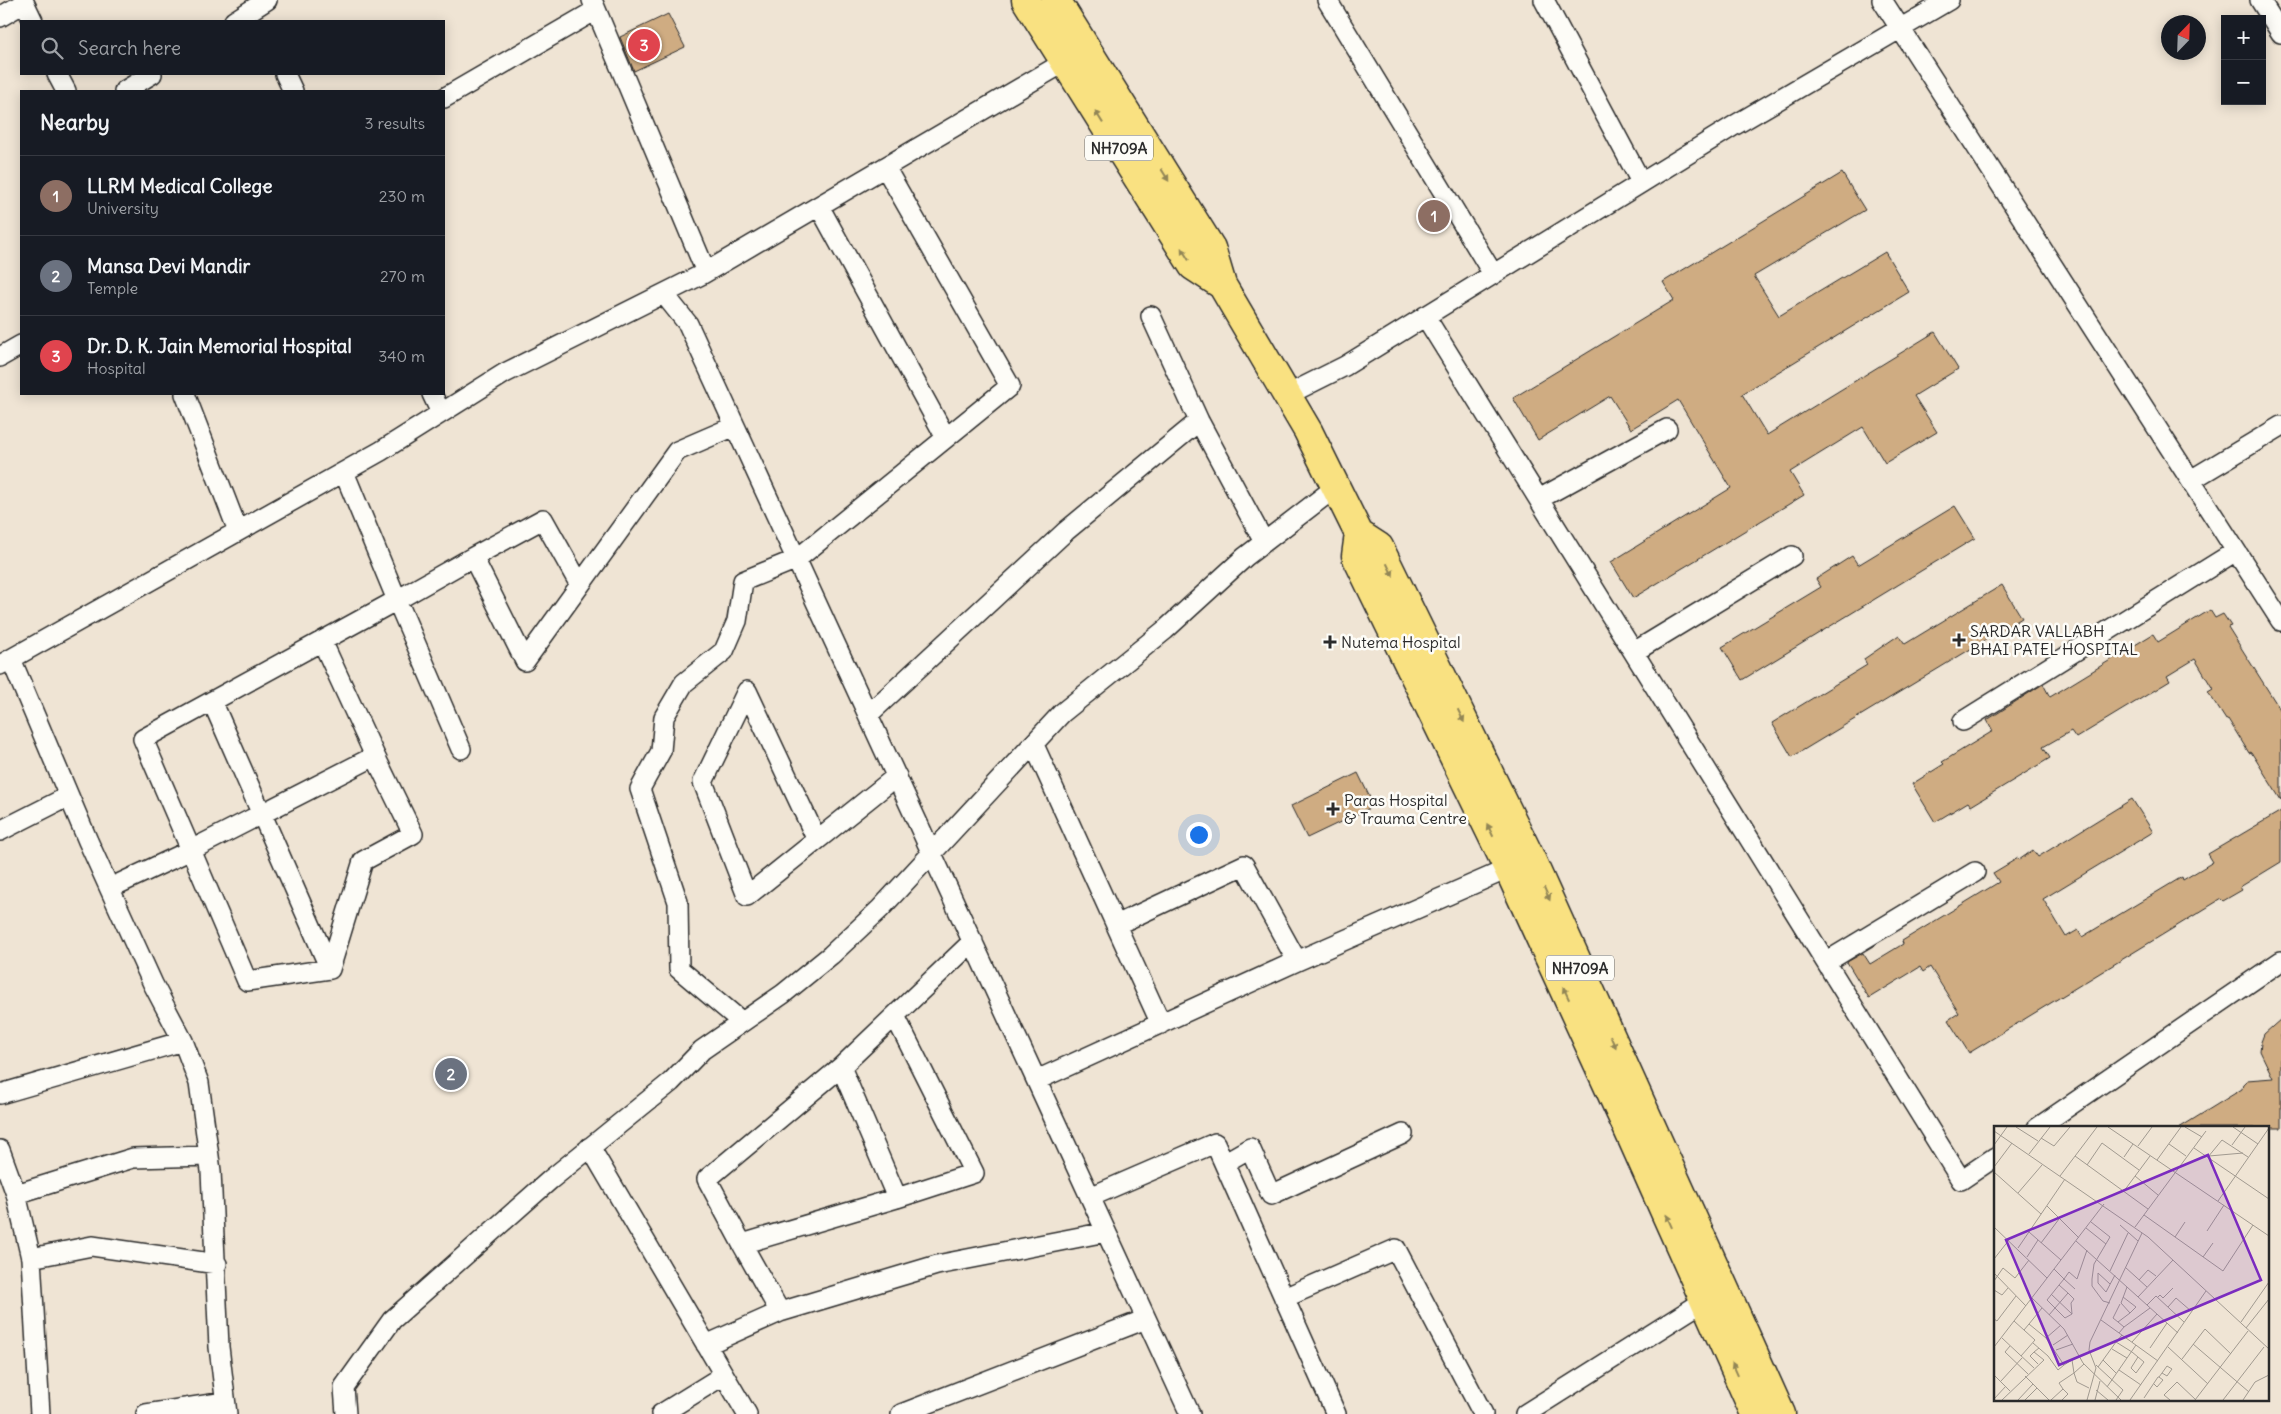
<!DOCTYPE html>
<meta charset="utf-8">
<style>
:root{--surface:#171b24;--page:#242831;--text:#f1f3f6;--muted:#9ea1a6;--line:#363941;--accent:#98999b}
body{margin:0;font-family:Delius,sans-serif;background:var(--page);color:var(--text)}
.controls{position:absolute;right:15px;top:15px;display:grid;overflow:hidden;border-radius:0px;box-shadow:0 2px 12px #0003}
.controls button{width:45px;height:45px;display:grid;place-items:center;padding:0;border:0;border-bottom:1px solid var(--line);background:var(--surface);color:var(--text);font:25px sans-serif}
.compass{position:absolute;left:2161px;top:15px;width:45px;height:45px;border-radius:50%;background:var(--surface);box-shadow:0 2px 12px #0003;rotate:23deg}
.you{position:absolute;left:1198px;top:834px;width:18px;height:18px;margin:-12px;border:4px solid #fff;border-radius:50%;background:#1a73e8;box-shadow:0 0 0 8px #1a73e833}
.badge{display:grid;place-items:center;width:32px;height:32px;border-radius:50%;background:var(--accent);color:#fff;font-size:16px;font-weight:700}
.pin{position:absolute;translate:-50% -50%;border:2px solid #fff;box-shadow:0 1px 5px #0006}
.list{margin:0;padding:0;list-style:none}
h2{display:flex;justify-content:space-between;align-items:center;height:65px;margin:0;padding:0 20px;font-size:21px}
h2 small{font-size:16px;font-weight:400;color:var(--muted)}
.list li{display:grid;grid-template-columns:32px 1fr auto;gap:15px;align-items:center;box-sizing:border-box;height:80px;padding:0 20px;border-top:1px solid var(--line)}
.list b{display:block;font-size:19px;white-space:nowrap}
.list p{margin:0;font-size:16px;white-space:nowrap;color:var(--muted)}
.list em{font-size:16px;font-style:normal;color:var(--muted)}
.icon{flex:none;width:28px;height:28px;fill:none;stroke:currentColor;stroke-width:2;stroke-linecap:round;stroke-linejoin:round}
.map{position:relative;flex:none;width:2281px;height:1414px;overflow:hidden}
.search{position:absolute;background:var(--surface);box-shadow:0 2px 12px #0003;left:20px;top:20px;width:425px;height:55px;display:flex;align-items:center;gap:12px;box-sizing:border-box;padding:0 18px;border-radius:0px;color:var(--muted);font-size:19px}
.panel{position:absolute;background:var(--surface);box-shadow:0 2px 12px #0003;left:20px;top:90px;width:425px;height:305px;border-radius:0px}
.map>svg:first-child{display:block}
.building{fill:#cfac82;stroke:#2b2b2b}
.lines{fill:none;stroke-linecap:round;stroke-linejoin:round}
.minor-casing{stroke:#2b2b2b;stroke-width:22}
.highway-casing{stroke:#2b2b2b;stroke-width:31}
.minor{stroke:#fdfcf7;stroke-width:19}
.highway{stroke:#f9e181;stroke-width:28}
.oneway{fill:#928656}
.poi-dot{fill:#2b2b2b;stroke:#fdfcf7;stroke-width:2}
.labels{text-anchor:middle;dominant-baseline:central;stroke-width:5;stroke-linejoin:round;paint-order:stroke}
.shield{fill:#fdfcf7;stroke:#6a6a68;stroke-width:1}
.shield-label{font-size:15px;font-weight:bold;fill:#2b2b2b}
.poi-label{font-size:16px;fill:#2b2b2b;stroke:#fdfcf7;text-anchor:start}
.inset-road{fill:none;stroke:#a19a90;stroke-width:1}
.view{fill:#7b2cbf;fill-opacity:0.15;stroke:#7b2cbf;stroke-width:2.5}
.inset-edge{fill:none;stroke:#2b2b2b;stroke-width:2.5}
</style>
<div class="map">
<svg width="2281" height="1414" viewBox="0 0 2281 1414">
<rect width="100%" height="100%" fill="#efe4d4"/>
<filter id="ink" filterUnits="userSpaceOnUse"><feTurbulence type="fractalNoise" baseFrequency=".02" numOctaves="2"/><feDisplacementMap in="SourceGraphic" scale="10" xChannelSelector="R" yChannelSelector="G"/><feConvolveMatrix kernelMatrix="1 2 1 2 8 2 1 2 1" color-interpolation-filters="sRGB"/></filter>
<g filter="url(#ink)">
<!-- building -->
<path class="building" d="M 668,14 L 685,47 L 634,71 L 620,37 Z
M 1842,173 L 1865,210 L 1754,276 L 1779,316 L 1885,252 L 1909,292 L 1742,394 L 1767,435 L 1935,332 L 1958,369 L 1914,396 L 1937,432 L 1885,463 L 1863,427 L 1790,472 L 1804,495 L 1633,598 L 1611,562 L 1731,488 L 1678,400 L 1631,429 L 1610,396 L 1538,440 L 1513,398 L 1674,300 L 1663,282 Z
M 1955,506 L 1975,538 L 1742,680 L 1722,647 L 1821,587 L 1816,579 L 1852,556 L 1858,565 Z
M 2002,585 L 2022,618 L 1792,757 L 1772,723 L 1867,665 L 1864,659 L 1899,635 L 1905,644 Z
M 2210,610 L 2215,618 L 2223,614 L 2231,626 L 2228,627 L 2281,711 L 2281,800 L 2251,752 L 2249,753 L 2228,719 L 2226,720 L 2208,692 L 2213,689 L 2195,659 L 2167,676 L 2170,681 L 2076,738 L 2071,731 L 2043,747 L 2050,758 L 1971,806 L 1968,802 L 1935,822 L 1912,784 L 1944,764 L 1942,762 L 1993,731 L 1987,720 L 2043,684 L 2050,697 L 2153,634 L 2158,642 Z
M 1358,773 L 1374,806 L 1307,838 L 1291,806 Z
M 2132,799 L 2153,832 L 2043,899 L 2066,937 L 2078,930 L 2082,937 L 2182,877 L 2183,880 L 2213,862 L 2208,854 L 2281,811 L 2281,862 L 2240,887 L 2242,890 L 2223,901 L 2221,899 L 1969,1053 L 1948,1020 L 1959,1013 L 1930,967 L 1923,972 L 1920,967 L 1869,998 L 1847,962 L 1863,953 L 1870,964 L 1903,944 L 1902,941 L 1999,882 L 1993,873 L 2018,858 L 2019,860 L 2033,850 L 2038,857 Z
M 2281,1019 L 2281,1128 L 2179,1128 L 2242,1089 L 2243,1084 L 2247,1080 L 2273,1078 L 2260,1051 L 2261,1042 L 2264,1034 Z"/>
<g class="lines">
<!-- minor casing -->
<g class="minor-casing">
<path id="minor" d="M 23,0 L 33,21
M 592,0 L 706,272
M 1327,0 L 1493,274
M 1544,0 L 1641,182
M 1882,0 L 2281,621
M 2260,0 L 2281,33
M 0,17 L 24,3
M 234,21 L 267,0
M 57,74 L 66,91
M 285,74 L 293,91
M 124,91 L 152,74
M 444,98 L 596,10
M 819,206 L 946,438
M 664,294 L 688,324 L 1190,1414
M 1151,316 L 1199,421 L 1264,542
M 1425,316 L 1961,1180 L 1995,1157
M 0,357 L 21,345
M 185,394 L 238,531
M 432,394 L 441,413
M 1287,395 L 1345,366 L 1735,125 L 1949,0
M 344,472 L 397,600 L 473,557 L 525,661 L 677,451 L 735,426
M 2191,480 L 2281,426
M 1539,499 L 1667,429
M 473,557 L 543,519 L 580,585
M 322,641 L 375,756 L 191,850 L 143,739 L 397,600 L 461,749
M 1634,652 L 1792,556
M 11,659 L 88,841 L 153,984 L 183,1041 L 199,1083 L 211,1171 L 219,1347 L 227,1414
M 0,665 L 381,451 L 505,373 L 701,275 L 1075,56
M 212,701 L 330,969
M 869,714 L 1066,531 L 1199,421
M 1963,721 L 2236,551
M 1034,745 L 1161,1024
M 0,831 L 69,796
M 817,840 L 747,691 L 703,782 L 747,896 L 897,776
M 110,888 L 191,850 L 247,981 L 330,969 L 363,861 L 413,834 L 375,756
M 1116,925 L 1244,865 L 1297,961
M 1826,962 L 1975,872
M 895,1016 L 974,1173 L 897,1198 L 841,1067 L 973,941
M 742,1022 L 679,969 L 678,902 L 640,789 L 661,751 L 664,717 L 684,683 L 724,651 L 737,621 L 743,581 L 797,559 L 1010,386 L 885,167
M 841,1067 L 707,1179 L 742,1244 L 897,1198
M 1037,1080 L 1297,961 L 1519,864
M 0,1094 L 183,1041
M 2037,1128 L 2281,961
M 590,1147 L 747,1414
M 0,1150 L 16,1194 L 31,1258 L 40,1414
M 1224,1163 L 1250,1148 L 1271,1195 L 1403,1134
M 16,1194 L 133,1158 L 209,1156
M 1090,1197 L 1215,1143 L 1336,1414
M 31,1258 L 92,1246 L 217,1264
M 1284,1298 L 1396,1249 L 1483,1414
M 780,1312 L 937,1265 L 1106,1232
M 706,1345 L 780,1312 L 742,1244
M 146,1414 L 225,1402
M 346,1414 L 344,1387 L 392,1320 L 550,1180 L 671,1082 L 702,1050 L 783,994 L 831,955 L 880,909 L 1062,713 L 1165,630 L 1245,557 L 1336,487
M 661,1414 L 724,1375
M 901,1414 L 1146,1319
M 1525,1414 L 1715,1294"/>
</g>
<!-- highway casing -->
<g class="highway-casing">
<path id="highway" d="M 1026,0 L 1193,266 L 1222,285
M 1056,0 L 1211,248 L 1222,285 L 1308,431 L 1359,534 L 1379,547 L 1531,859 L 1781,1414
M 1359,534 L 1356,556 L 1508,868 L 1626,1125 L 1755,1414"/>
</g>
<!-- minor -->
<use href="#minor" class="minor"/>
<!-- highway -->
<use href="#highway" class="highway"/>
</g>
<!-- one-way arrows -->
<defs><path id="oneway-solid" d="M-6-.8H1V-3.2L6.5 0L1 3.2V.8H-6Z" transform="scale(1.25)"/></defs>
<g class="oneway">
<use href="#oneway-solid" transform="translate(1099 117) rotate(-122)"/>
<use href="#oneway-solid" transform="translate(1165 175) rotate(58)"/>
<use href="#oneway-solid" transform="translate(1185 254) rotate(-122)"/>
<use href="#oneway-solid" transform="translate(1390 570) rotate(64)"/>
<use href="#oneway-solid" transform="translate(1461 716) rotate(64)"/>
<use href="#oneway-solid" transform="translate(1490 830) rotate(-116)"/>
<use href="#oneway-solid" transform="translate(1547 894) rotate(66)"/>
<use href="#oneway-solid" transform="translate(1566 993) rotate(-115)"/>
<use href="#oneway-solid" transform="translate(1613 1042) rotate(66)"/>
<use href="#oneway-solid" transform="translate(1669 1221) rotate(-114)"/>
<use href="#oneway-solid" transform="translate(1735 1369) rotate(-114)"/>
</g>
</g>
<!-- markers -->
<g class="poi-dot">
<path d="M1956.5 632.5h5v5h5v5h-5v5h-5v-5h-5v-5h5z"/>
<path d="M1327.5 634.5h5v5h5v5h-5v5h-5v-5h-5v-5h5z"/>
<path d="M1330.5 801.5h5v5h5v5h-5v5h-5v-5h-5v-5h5z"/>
</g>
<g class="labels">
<!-- shield labels -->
<g class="shield">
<rect x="1085" y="135.5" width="68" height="25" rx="4"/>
<rect x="1546" y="955.5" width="68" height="25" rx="4"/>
</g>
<g class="shield-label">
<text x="1119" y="148">NH709A</text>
<text x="1580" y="968">NH709A</text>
</g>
<!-- poi labels -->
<g class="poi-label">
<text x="1970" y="631">SARDAR VALLABH<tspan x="1970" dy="18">BHAI PATEL HOSPITAL</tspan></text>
<text x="1341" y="642">Nutema Hospital</text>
<text x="1344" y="800">Paras Hospital<tspan x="1344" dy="18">&amp; Trauma Centre</tspan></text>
</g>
</g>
<!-- overview -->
<g transform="translate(1994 1126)">
<rect width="275" height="275" fill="#efe4d4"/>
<path class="inset-road" d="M 22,1 L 44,15M 114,1 L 275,110M 191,1 L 208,11M 239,1 L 264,18M 0,5 L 154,111 L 275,223M 47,12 L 60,20 L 76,1M 175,18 L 192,30M 0,19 L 13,1M 238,19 L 251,1M 144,20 L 158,1M 200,22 L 275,73M 35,28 L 56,1M 81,30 L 154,83M 215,30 L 249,27M 130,31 L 139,18M 214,31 L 228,14 L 254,31M 163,34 L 187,1M 93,39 L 108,17 L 145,44M 0,41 L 18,17M 0,46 L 47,88M 66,50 L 103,1M 141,50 L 164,69M 130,65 L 156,30M 24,67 L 48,39M 224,75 L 275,2M 53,80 L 85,112M 150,89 L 229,145 L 259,99M 97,96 L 116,111 L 100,138 L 98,153 L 98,160 L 109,175 L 116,177M 126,99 L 144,115M 0,101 L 53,152M 141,101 L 212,5M 92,102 L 112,118M 213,105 L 230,79M 35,106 L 67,134M 181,111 L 191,96M 82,115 L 184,207M 47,117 L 65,93M 24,122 L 71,53M 33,131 L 44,114M 209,131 L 219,117M 0,133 L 15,114M 131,141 L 153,161M 60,143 L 70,153 L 75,146 L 83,153 L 93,124M 116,145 L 134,107M 0,147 L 32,180M 145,154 L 154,144 L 162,150M 0,155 L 9,142 L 21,152 L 35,134M 116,158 L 104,147 L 104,157 L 112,166 L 121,149M 65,159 L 74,167 L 61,182 L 53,174 L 65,159 L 70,153 L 81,163M 0,164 L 8,169 L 14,162M 57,168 L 78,188M 129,171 L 142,181 L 136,187 L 127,177 L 133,161M 144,171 L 179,134M 164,171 L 166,169 L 169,172 L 179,162M 38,172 L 70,203 L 89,237 L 127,274M 126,178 L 119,192 L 124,196 L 136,187M 153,179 L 162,170 L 190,196M 174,181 L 182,172 L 197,185M 55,189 L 61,182 L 71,192 L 78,188 L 77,177 L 80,173 L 74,167M 0,193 L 3,195 L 22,170M 107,194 L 164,235M 20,195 L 41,214 L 27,230M 124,196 L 130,201 L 125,207M 247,196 L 275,156M 35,198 L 48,182M 130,201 L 156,182M 252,202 L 275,173M 30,204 L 35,198 L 52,212 L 67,199M 128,209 L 122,216 L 138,226 L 150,236 L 142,247 L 137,242 L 144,231M 8,212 L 40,242M 52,212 L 70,239 L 78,234 L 80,247 L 90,238M 138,216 L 163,188M 39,217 L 54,230 L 64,244 L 70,239M 199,218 L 255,266M 59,219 L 74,209M 16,220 L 11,226 L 34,248M 0,221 L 110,78M 174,221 L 214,258M 156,222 L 173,197M 118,223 L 133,232M 62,224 L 79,218M 40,226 L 36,230 L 44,238M 188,233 L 211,203 L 237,228M 109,234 L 122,247M 102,239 L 129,264 L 122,274M 104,241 L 122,216M 125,244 L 147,259M 0,249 L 16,265M 7,255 L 28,232M 39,258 L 55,274M 160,258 L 163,261 L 169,254 L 165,251M 113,261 L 142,219M 102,264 L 114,274M 150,272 L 164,251 L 165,251 L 168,247 L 173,240 L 178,243 L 173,250 L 168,247M 0,273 L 12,260M 8,274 L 50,234 L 40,226 L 45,222M 24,274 L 39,258 L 31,250M 31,274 L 43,262M 57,274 L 69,263 L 65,257 L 80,247 L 83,256 L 95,262M 68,274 L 74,268 L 69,263M 93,274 L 102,242 L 95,224 L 96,216 L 148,107M 101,274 L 106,255M 136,274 L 212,165M 176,274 L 170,269 L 183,256 L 202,274M 201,274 L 254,205M 229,274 L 270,221M 249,274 L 261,256 L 275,249"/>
<path class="view" d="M 214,29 L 267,154 L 65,239 L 12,114 Z"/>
<rect width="275" height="275" class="inset-edge"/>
</g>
</svg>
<div class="controls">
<button>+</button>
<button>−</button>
</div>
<svg class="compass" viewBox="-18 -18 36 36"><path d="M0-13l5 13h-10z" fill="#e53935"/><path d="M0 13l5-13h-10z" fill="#9ea1a6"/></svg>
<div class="you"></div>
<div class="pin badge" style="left:1434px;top:216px;background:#8d6e63">1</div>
<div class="pin badge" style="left:451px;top:1074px;background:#6b7280">2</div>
<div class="pin badge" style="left:644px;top:45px;background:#e0444e">3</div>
<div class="search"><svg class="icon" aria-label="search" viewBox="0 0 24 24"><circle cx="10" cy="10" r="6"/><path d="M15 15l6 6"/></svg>Search here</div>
<section class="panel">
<h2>Nearby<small>3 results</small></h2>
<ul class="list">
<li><span class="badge" style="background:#8d6e63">1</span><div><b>LLRM Medical College</b><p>University</p></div><em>230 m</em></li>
<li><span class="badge" style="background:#6b7280">2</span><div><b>Mansa Devi Mandir</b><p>Temple</p></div><em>270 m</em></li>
<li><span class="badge" style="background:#e0444e">3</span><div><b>Dr. D. K. Jain Memorial Hospital</b><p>Hospital</p></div><em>340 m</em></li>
</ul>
</section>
</div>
